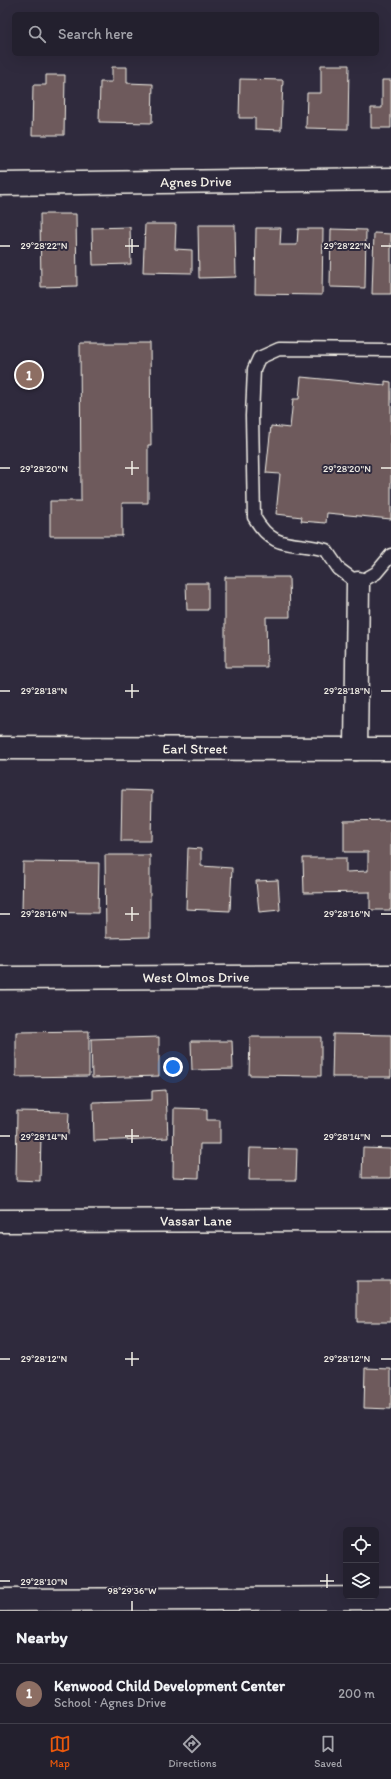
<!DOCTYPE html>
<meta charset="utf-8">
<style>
:root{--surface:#23202e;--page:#2b2836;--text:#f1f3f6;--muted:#a3a3aa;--line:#403e4a;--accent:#ea580c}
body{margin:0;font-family:Itim,sans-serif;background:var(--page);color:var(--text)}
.controls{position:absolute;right:12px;bottom:12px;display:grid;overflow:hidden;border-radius:6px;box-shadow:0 4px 16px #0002}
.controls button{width:36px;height:36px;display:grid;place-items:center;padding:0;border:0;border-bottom:1px solid var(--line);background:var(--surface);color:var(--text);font:20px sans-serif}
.you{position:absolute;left:173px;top:1067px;width:14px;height:14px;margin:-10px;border:3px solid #fff;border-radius:50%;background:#1a73e8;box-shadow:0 0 0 6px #1a73e833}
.badge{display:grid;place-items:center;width:26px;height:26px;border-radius:50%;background:var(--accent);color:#fff;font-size:13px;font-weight:700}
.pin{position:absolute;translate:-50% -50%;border:2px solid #fff;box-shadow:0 1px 4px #0006}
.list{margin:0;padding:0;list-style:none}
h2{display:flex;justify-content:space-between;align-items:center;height:52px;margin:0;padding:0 16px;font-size:17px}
h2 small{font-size:13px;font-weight:400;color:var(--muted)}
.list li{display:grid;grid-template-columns:26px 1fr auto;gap:12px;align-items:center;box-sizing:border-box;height:60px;padding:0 16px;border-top:1px solid var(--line)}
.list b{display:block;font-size:15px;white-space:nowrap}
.list p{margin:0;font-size:13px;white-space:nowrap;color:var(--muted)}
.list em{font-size:13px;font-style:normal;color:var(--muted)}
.icon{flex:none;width:22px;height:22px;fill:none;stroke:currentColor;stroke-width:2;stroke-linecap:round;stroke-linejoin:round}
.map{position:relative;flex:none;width:391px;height:1611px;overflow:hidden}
.search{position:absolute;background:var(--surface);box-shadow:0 4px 16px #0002;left:12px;right:12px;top:12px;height:44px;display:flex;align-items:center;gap:10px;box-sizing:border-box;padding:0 14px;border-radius:6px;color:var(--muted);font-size:15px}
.sheet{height:112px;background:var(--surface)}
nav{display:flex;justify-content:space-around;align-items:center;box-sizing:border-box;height:56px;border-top:1px solid var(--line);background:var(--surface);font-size:11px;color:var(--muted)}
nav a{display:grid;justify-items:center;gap:2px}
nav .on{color:var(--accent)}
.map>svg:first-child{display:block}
.building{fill:#6e5a5b;stroke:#f4f1e8}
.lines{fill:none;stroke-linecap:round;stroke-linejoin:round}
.service-casing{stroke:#f4f1e8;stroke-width:15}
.minor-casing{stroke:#f4f1e8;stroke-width:25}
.tertiary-casing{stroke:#f4f1e8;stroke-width:25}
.service{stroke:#2f2a3d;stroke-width:12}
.minor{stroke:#2f2a3d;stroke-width:22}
.tertiary{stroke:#2f2a3d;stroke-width:22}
.ticks{fill:none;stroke:#f4f1e8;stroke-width:1.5}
.labels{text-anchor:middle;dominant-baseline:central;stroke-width:4;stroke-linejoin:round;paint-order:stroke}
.street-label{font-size:14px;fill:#f4f1e8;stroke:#2f2a3d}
.ticks-label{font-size:10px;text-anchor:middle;fill:#f4f1e8;stroke:#2f2a3d;stroke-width:4;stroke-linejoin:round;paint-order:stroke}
</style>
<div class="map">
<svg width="391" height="1611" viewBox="0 0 391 1611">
<rect width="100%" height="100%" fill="#2f2a3d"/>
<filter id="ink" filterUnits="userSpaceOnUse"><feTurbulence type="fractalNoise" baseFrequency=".025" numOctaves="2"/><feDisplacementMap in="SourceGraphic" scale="8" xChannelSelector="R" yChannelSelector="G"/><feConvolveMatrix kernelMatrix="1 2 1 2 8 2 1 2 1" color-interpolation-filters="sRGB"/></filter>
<g filter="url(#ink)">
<!-- building -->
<path class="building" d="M 321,65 L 349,65 L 348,129 L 306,128 L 307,93 L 321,93 Z
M 112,67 L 127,67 L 127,83 L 153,84 L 152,123 L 99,122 L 100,82 L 112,82 Z
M 46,75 L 65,75 L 64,135 L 32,135 L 33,85 L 46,85 Z
M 240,79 L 283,80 L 281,130 L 255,129 L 255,118 L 239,118 Z
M 382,80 L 391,80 L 391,128 L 371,128 L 371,108 L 382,108 Z
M 40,214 L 76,214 L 77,286 L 41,287 Z
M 145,224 L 176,224 L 175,249 L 192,250 L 192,273 L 143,272 Z
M 198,225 L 235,225 L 236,277 L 199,278 Z
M 130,227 L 131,264 L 93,265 L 92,228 Z
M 256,228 L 281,228 L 280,245 L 297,245 L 298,229 L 323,229 L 322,295 L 255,294 Z
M 331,229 L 366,230 L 365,288 L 330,287 Z
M 374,233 L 391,234 L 391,294 L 372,294 Z
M 80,343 L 150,343 L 151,445 L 148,445 L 148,503 L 122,503 L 122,536 L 50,536 L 50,501 L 81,501 Z
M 301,377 L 385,385 L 385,381 L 391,382 L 391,519 L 327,513 L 326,523 L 301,521 L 302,517 L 276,514 L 280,474 L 266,473 L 271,426 L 290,428 L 293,399 L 299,399 Z
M 225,577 L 289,577 L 290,617 L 266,617 L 267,667 L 225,667 Z
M 186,583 L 208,583 L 208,610 L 187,610 Z
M 122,790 L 152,791 L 151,841 L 121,841 Z
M 391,820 L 391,910 L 370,910 L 370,892 L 304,893 L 303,858 L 346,858 L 346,872 L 368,871 L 368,852 L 344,852 L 344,821 Z
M 188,848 L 201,849 L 201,866 L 232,868 L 230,911 L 186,909 Z
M 105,855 L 150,855 L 150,937 L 106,938 Z
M 23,862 L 99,863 L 98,913 L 22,912 Z
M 278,880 L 280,910 L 259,912 L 256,881 Z
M 89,1031 L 89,1076 L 16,1077 L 16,1032 Z
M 333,1034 L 391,1035 L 391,1077 L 332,1077 Z
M 159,1037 L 159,1076 L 92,1078 L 91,1039 Z
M 250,1037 L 321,1037 L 321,1076 L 249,1075 Z
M 191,1041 L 232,1041 L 233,1069 L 192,1070 Z
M 166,1090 L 168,1138 L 94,1141 L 93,1102 L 152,1100 L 152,1091 Z
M 174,1108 L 207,1109 L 207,1120 L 220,1120 L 220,1144 L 200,1144 L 199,1178 L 173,1177 Z
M 17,1111 L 69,1112 L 68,1135 L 41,1135 L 40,1181 L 16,1180 Z
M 250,1148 L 297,1149 L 296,1180 L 249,1180 Z
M 363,1148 L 391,1149 L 391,1178 L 362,1178 Z
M 357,1281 L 391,1281 L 391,1322 L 357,1322 Z
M 365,1368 L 391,1369 L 391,1409 L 364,1408 Z"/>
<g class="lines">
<!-- service casing -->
<g class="service-casing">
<path id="service" d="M 391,350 L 279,349 L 259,358 L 254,369 L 252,416 L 254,517 C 275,553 293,540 326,550 L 339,569 L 358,583 L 376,573 L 391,555"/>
</g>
<!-- minor casing -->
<g class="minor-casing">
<g id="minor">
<path id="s1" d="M 0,184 L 391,179"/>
<path id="s2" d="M 0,748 L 391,749"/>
<path d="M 356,749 L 358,583"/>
<path id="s3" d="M 0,1221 L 391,1220"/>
<path d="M 0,1600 L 391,1598"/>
</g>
</g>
<!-- tertiary casing -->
<g class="tertiary-casing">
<g id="tertiary">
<path id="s4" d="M 0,978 L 391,976"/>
</g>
</g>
<!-- service -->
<use href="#service" class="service"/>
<!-- minor -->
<use href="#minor" class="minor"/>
<!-- tertiary -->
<use href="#tertiary" class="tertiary"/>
</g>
</g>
<!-- ticks -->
<path class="ticks" d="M 132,239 L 132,253M 0,246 L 10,246M 125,246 L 139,246M 381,246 L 391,246M 132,461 L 132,475M 0,468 L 10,468M 125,468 L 139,468M 381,468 L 391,468M 132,684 L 132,698M 0,691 L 10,691M 125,691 L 139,691M 381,691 L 391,691M 132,907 L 132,921M 0,914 L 10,914M 125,914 L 139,914M 381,914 L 391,914M 132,1129 L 132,1143M 0,1136 L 10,1136M 125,1136 L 139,1136M 381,1136 L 391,1136M 132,1352 L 132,1366M 0,1359 L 10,1359M 125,1359 L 139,1359M 381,1359 L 391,1359M 327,1574 L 327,1588M 0,1581 L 10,1581M 320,1581 L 334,1581M 132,1601 L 132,1611"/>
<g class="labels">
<!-- street labels -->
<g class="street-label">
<text stroke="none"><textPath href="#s1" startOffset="196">Agnes Drive</textPath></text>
<text stroke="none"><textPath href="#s2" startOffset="195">Earl Street</textPath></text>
<text stroke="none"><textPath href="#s4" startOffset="196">West Olmos Drive</textPath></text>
<text stroke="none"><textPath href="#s3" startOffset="196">Vassar Lane</textPath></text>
</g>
</g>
<g class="ticks-label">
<text x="44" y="249">29°28'22"N</text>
<text x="347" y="249">29°28'22"N</text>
<text x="44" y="472">29°28'20"N</text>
<text x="347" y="472">29°28'20"N</text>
<text x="44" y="694">29°28'18"N</text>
<text x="347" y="694">29°28'18"N</text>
<text x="44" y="917">29°28'16"N</text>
<text x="347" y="917">29°28'16"N</text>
<text x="44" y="1140">29°28'14"N</text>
<text x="347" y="1140">29°28'14"N</text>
<text x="44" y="1362">29°28'12"N</text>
<text x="347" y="1362">29°28'12"N</text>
<text x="44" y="1585">29°28'10"N</text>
<text x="132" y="1594">98°29'36"W</text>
</g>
</svg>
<div class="controls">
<button><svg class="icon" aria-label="locate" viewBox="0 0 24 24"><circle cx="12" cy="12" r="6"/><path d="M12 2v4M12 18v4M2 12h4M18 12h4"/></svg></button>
<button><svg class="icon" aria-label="layers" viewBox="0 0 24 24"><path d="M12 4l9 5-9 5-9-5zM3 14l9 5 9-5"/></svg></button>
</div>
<div class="you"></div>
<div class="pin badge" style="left:29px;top:375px;background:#8d6e63">1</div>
<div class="search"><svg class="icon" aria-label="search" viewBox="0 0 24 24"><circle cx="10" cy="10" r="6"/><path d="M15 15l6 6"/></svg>Search here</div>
</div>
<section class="sheet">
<h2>Nearby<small></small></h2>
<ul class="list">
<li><span class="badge" style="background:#8d6e63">1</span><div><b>Kenwood Child Development Center</b><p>School · Agnes Drive</p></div><em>200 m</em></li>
</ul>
</section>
<nav>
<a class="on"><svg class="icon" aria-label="map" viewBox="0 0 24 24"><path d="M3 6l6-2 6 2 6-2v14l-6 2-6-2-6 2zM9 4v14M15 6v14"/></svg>Map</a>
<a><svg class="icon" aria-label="directions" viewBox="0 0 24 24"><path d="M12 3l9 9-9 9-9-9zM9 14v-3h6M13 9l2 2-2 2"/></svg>Directions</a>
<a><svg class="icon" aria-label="saved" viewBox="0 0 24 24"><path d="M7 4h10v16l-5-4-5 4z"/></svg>Saved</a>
</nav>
